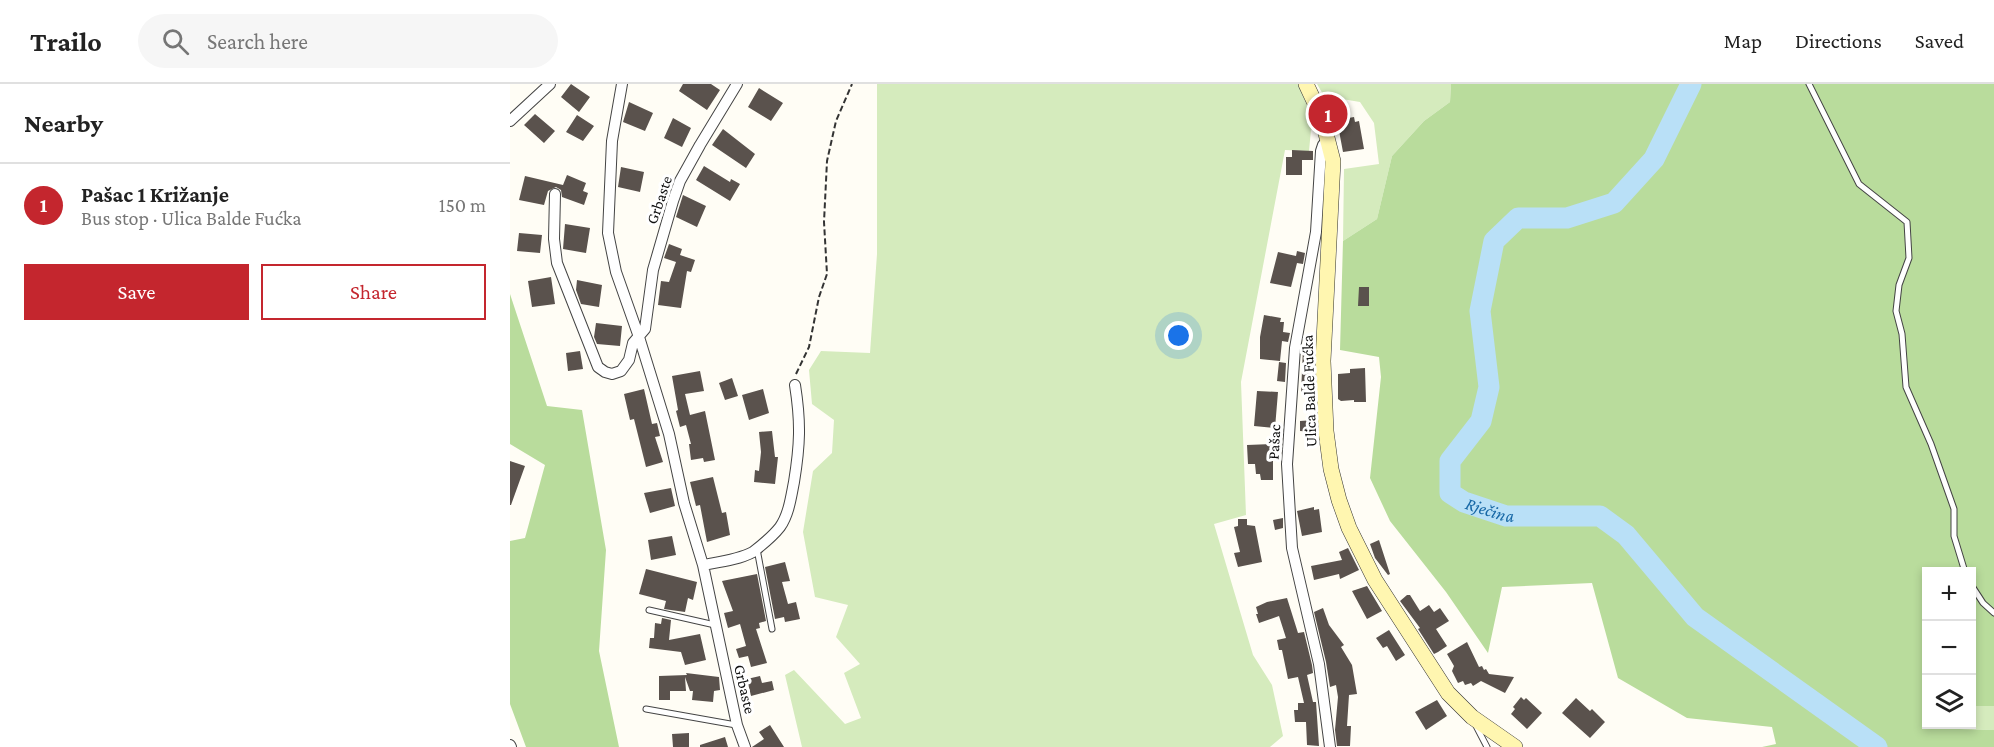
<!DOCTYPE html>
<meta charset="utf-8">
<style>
:root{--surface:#fff;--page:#f6f6f6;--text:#222;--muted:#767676;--line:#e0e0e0;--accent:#c4262e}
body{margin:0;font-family:"Crimson Pro",serif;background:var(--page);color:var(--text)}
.controls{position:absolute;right:18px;bottom:18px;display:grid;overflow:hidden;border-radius:0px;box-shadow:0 3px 9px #0003}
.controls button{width:54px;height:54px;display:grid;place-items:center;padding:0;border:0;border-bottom:2px solid var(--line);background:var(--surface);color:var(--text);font:30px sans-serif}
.you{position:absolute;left:669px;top:252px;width:21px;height:21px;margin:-15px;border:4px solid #fff;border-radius:50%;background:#1a73e8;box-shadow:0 0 0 9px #1a73e833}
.badge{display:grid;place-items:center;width:39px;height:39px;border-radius:50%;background:var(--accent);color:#fff;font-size:20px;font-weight:700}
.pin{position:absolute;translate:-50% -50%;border:3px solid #fff;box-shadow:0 2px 6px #0006}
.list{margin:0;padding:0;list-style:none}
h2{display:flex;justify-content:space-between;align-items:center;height:78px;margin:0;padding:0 24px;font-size:26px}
h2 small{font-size:20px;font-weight:400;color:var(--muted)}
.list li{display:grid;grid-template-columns:39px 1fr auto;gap:18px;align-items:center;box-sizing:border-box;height:84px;padding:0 24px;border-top:2px solid var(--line)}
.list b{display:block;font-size:22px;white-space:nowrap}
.list p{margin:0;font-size:20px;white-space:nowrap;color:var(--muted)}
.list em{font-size:20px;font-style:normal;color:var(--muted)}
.actions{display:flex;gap:12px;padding:18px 24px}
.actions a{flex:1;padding:14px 0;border:2px solid var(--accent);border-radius:0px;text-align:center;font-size:21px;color:var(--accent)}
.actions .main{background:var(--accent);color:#fff}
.icon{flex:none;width:33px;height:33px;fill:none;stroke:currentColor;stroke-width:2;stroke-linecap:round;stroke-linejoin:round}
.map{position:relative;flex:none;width:1484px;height:663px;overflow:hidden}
header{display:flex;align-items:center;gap:36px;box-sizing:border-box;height:84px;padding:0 30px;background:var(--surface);border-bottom:2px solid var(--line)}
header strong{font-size:28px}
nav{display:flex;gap:33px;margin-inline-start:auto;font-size:21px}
.search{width:420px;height:54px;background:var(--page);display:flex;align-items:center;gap:15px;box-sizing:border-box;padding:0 21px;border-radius:33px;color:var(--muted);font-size:22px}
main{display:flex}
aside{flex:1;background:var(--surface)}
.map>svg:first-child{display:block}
.green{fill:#d5ebbd}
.forest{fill:#b9dc9c}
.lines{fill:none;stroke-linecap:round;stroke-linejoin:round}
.river{stroke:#b9e0f7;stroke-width:21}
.building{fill:#5a524d}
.lane-casing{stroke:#444;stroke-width:7}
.street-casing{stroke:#444;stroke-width:12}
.secondary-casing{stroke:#333;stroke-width:16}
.path{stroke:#333;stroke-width:2;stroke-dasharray:6 3;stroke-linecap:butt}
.lane{stroke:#fff;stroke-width:5}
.street{stroke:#fff;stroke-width:10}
.secondary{stroke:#fff6b0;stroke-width:15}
.labels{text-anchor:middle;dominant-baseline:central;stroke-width:6;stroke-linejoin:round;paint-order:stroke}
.street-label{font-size:16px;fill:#111;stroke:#fff}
.water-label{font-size:18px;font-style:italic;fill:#1768a6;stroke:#fff}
</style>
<header>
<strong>Trailo</strong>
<div class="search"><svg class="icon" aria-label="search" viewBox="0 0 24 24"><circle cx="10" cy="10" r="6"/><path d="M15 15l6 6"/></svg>Search here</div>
<nav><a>Map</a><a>Directions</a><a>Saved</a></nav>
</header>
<main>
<aside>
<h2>Nearby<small></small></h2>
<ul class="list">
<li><span class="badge">1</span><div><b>Pašac 1 Križanje</b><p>Bus stop · Ulica Balde Fućka</p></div><em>150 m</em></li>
</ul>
<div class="actions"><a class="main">Save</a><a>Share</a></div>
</aside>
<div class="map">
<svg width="1484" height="663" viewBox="0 0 1484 663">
<rect width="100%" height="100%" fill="#fffdf5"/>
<!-- green -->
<path class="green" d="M 367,0 L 788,0 L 806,43 L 801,46 L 799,67 L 775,66 L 731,298 L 736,431 L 704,440 L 743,571 L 762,601 L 773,652 L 760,663 L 292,663 L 275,591 L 284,586 L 335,640 L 351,634 L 334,589 L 350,580 L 326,553 L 338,521 L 305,513 L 293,448 L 303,387 L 322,369 L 324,336 L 302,320 L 299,286 L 311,267 L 360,269 L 367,170 Z
M 807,0 L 941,0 L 940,18 L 914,37 L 882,72 L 867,135 L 833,157 L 834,85 L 869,80 L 864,39 L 850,18 L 814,12 Z
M 1462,622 L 1484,622 L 1484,646 L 1449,645 L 1447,641 L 1462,640 Z"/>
<!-- forest -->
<path class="forest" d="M 941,0 L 1484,0 L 1484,622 L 1462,622 L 1462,488 L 1416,488 L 1416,640 L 1447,641 L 1449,645 L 1484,646 L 1484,663 L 1252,663 L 1266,660 L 1262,643 L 1177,634 L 1108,594 L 1082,499 L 992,503 L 978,569 L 936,508 L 880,437 L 860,394 L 871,293 L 869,273 L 830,266 L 833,157 L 867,135 L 882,72 L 914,37 L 940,18 Z
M 0,210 L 37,322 L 72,326 L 96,466 L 89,567 L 109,663 L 16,663 L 0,620 L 0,457 L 15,454 L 35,381 L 0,360 Z"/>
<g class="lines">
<!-- river -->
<path class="river" id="s1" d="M 1181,0 L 1144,75 L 1104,119 L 1057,134 L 1008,134 L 984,157 L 970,227 L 979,303 L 971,337 L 940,377 L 940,409 L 954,418 L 996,432 L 1090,432 L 1116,451 L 1185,533 L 1367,663"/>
</g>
<!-- building -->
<path class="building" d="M 61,0 L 80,13 L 69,28 L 51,13 Z
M 173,0 L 201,0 L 210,6 L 197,26 L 169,7 Z
M 249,4 L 273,19 L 261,37 L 238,23 Z
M 119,18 L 143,29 L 135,47 L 113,38 Z
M 25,30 L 45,47 L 34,59 L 14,41 Z
M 67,31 L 84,42 L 73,57 L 56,48 Z
M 844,33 L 845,38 L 849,37 L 854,65 L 833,68 L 827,36 Z
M 163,34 L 181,44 L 172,63 L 154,54 Z
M 213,45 L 245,70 L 236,84 L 202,61 Z
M 782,66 L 803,67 L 803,76 L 792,76 L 792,91 L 776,91 L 776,73 L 782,73 Z
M 194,82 L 220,98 L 221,95 L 230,100 L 220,117 L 186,96 Z
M 111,83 L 134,88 L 130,108 L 108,103 Z
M 57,91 L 76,99 L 73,107 L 78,109 L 74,121 L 52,113 L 51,106 L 46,103 L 38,107 L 34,121 L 9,116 L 15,92 L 53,101 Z
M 173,111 L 196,122 L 187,143 L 166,133 Z
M 55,140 L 80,144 L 76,169 L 53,165 Z
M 9,149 L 32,151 L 30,169 L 7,167 Z
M 159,160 L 172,165 L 170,171 L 185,176 L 181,188 L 177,187 L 171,224 L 148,221 L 151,197 L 159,198 L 166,178 L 154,174 Z
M 787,167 L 795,169 L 793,180 L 787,179 L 781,203 L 760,199 L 768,168 L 786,172 Z
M 41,193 L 45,220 L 22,223 L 18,197 Z
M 67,196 L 92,201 L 89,223 L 71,220 L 66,206 Z
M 849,203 L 859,203 L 859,222 L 848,222 Z
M 754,231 L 771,234 L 770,238 L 774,238 L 773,248 L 780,249 L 778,258 L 772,257 L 770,277 L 750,275 L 750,253 Z
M 86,239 L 112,242 L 110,262 L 87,260 L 84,253 Z
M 793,264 L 804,264 L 805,309 L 791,310 Z
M 70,267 L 73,285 L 58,287 L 56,269 Z
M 769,278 L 776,279 L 775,298 L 767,297 Z
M 855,284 L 856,318 L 844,318 L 844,316 L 831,317 L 828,315 L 828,290 L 840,289 L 840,285 Z
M 190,287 L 194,307 L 175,310 L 180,331 L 195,327 L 205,376 L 194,378 L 193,374 L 181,376 L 179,360 L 181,360 L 176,341 L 170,343 L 166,327 L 168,326 L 162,292 Z
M 222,294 L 228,312 L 215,316 L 209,299 Z
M 134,305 L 142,340 L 147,339 L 150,352 L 145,353 L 153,378 L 136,383 L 124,335 L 120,336 L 114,310 Z
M 253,305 L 259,329 L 239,336 L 232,311 Z
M 747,307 L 768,308 L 765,344 L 744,342 Z
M 805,336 L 805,348 L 790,347 L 790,337 Z
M 262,347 L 265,373 L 268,373 L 265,400 L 244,398 L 245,386 L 249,387 L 251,368 L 249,348 Z
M 763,360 L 763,396 L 751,396 L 750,390 L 746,390 L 745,380 L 738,380 L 737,361 Z
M 0,377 L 15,382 L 1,421 L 0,421 Z
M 203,393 L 212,429 L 216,428 L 220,451 L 197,458 L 190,421 L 186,422 L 180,398 Z
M 161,404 L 165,422 L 140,429 L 134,409 Z
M 804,423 L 804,426 L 809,425 L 812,448 L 792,452 L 787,427 Z
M 773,434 L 773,444 L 765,446 L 763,436 Z
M 728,435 L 737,435 L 737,441 L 745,442 L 752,478 L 728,483 L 724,469 L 730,468 L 724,443 L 728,442 Z
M 162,452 L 166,471 L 141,476 L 138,456 Z
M 869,456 L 880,490 L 878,491 L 865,474 L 860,460 Z
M 838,464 L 849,486 L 830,495 L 829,490 L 804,496 L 801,482 L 832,476 L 829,468 Z
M 275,478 L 280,497 L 272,498 L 278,520 L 286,518 L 290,535 L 275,538 L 274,533 L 265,535 L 255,483 Z
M 136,485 L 187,498 L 183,516 L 178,514 L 175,528 L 154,525 L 156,517 L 129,510 Z
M 247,490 L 256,537 L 249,539 L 250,544 L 246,545 L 257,579 L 241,583 L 238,572 L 229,574 L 226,565 L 236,562 L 230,540 L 218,544 L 214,529 L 223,527 L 212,497 Z
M 857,502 L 872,527 L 857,535 L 842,507 Z
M 897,511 L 900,511 L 910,527 L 919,521 L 924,528 L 930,524 L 939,537 L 926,545 L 937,562 L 928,568 L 924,570 L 908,545 L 910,544 L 890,517 Z
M 777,514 L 788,549 L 794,548 L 802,581 L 803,589 L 797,591 L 803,618 L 806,618 L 809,662 L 797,661 L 796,638 L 785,638 L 784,626 L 788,626 L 788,619 L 794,619 L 788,593 L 778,595 L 772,566 L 769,566 L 767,556 L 776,554 L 769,532 L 749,539 L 746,530 L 748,530 L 746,523 L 757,518 Z
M 813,524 L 819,541 L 834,561 L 831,563 L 842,581 L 847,610 L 839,611 L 837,642 L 841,642 L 840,662 L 827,662 L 825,646 L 828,613 L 826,601 L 820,603 L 816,578 L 804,528 Z
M 152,534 L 161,536 L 159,556 L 190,550 L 196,576 L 175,581 L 171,568 L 139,564 L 140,554 L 144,554 L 145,539 L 151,540 Z
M 879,546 L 895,571 L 886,577 L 877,562 L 873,564 L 866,554 Z
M 957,558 L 969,583 L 972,582 L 974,586 L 976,585 L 979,590 L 1004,593 L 995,609 L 971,597 L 963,602 L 961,599 L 955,601 L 953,597 L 948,599 L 942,587 L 944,582 L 937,570 Z
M 176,589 L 209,593 L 210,606 L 204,607 L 203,618 L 182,616 L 183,607 L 180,607 L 175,593 L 176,607 L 160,607 L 160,616 L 149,616 L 149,592 L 177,591 Z
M 250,592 L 252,599 L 262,597 L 264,606 L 241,612 L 237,595 Z
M 1011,613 L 1014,616 L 1016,614 L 1032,629 L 1017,645 L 1001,630 L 1005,625 L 1003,623 Z
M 1066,614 L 1080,627 L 1082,625 L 1095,638 L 1080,654 L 1052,629 Z
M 927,616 L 937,632 L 916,646 L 905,628 Z
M 260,641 L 274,663 L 242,663 L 254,655 L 249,648 Z
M 179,649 L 179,663 L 163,663 L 162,650 Z
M 215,653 L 218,663 L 190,663 L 190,661 Z"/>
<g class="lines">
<!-- lane casing -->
<g class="lane-casing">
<path id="lane" d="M 1299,0 L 1349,100 L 1397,138 L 1399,174 L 1389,201 L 1386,227 L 1392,250 L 1396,303 L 1421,360 L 1444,425 L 1444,452 L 1455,488
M 247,465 L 262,545
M 1462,502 L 1473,519 L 1484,529
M 139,526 L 205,541
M 136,625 L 226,641
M 964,638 L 977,663"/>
</g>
<!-- street casing -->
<g class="street-casing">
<path id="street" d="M 112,0 L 102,57 L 98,149 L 106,188 L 129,253 L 159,350 L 174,419 L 193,481 L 227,641 L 235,663
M 0,37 L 40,0
M 819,55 L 813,61 L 811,67 L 806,148 L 785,264 L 777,380 L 782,464 L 809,580 L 820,663
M 45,110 L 44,155 L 47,179 L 88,283 L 95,288 L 102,290 L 111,287 L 119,276 L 123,259 L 135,245 L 143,186 L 163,117 L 170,97 L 190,61 L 227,0
M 193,481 C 209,478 228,476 243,468 C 252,461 263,452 270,443 C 279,430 281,413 284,398 C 290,361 291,339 285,301
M 0,661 L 1,663"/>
</g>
<!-- secondary casing -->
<g class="secondary-casing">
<path id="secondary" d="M 796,0 L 812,34 L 823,77 L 813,277 L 816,347 L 821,385 L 829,416 L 839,444 L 865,496 L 938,609 L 962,633 L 1005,663"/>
</g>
<!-- path -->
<path class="path" d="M 286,290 L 299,263 L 309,213 L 317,190 L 314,138 L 317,77 L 326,37 L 342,0"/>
<!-- lane -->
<use href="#lane" class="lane"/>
<!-- street -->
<use href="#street" class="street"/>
<!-- secondary -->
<use href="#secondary" class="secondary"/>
</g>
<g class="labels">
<!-- street labels -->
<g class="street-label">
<text transform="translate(149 116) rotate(-71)">Grbaste</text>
<text transform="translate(799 307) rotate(-92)">Ulica Balde Fućka</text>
<text transform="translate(764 358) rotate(-87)">Pašac</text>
<text transform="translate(235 605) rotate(77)">Grbaste</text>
</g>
<!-- water labels -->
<g class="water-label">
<text stroke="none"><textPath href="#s1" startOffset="584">Rječina</textPath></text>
</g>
</g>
</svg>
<div class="controls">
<button>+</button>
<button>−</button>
<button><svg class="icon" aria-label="layers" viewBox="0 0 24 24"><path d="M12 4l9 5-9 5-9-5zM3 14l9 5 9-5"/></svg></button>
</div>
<div class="you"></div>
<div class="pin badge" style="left:818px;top:30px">1</div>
</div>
</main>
